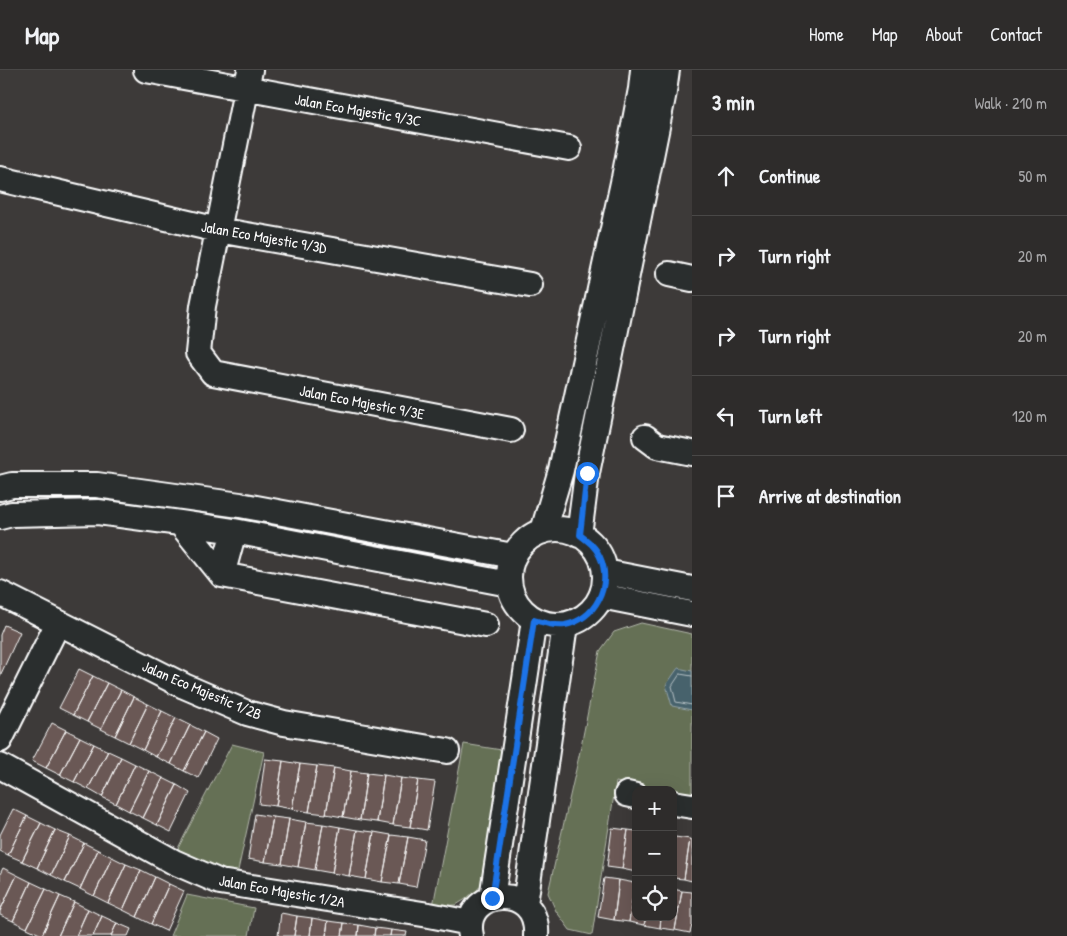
<!DOCTYPE html>
<meta charset="utf-8">
<style>
:root{--surface:#2e2c2b;--page:#3a3837;--text:#f1f3f6;--muted:#a7a7a9;--line:#494847}
body{margin:0;font-family:"Patrick Hand",sans-serif;background:var(--page);color:var(--text)}
.controls{position:absolute;right:15px;bottom:15px;display:grid;overflow:hidden;border-radius:10px;box-shadow:0 5px 20px #0002}
.controls button{width:45px;height:45px;display:grid;place-items:center;padding:0;border:0;border-bottom:1px solid var(--line);background:var(--surface);color:var(--text);font:25px sans-serif}
.stop{position:absolute;width:15px;height:15px;margin:-11px;border:4px solid #1a73e8;border-radius:50%;background:#fff}
.stop.end{background:#1a73e8;border-color:#fff;box-shadow:0 1px 5px #0008}
.list{margin:0;padding:0;list-style:none}
h2{display:flex;justify-content:space-between;align-items:center;height:65px;margin:0;padding:0 20px;font-size:21px}
h2 small{font-size:16px;font-weight:400;color:var(--muted)}
.list li{display:grid;grid-template-columns:32px 1fr auto;gap:15px;align-items:center;box-sizing:border-box;height:80px;padding:0 20px;border-top:1px solid var(--line)}
.list b{display:block;font-size:19px;white-space:nowrap}
.list em{font-size:16px;font-style:normal;color:var(--muted)}
.icon{flex:none;width:28px;height:28px;fill:none;stroke:currentColor;stroke-width:2;stroke-linecap:round;stroke-linejoin:round}
.map{position:relative;flex:none;width:692px;height:866px;overflow:hidden}
header{display:flex;align-items:center;gap:30px;box-sizing:border-box;height:70px;padding:0 25px;background:var(--surface);border-bottom:1px solid var(--line)}
header strong{font-size:24px}
nav{display:flex;gap:28px;margin-inline-start:auto;font-size:18px}
main{display:flex}
aside{flex:1;background:var(--surface)}
.map>svg:first-child{display:block}
.green{fill:#656f55;stroke:#b2b7aa}
.water{fill:#47626c;stroke:#91a1a7}
.lines{fill:none;stroke-linecap:round;stroke-linejoin:round}
.shore{stroke:#b5c0c4;stroke-width:1}
.building{fill:#6a5854;stroke:#fff}
.minor-casing{stroke:#fff;stroke-width:28}
.minor{stroke:#2a2d2e;stroke-width:24}
.route{stroke:#1a73e8;stroke-width:6}
.labels{text-anchor:middle;dominant-baseline:central;stroke-width:4;stroke-linejoin:round;paint-order:stroke}
.street-label{font-size:15px;fill:#fff;stroke:#2a2d2e}
</style>
<header>
<strong>Map</strong>
<nav><a>Home</a><a>Map</a><a>About</a><a>Contact</a></nav>
</header>
<main>
<div class="map">
<svg width="692" height="866" viewBox="0 0 692 866">
<rect width="100%" height="100%" fill="#3d3a39"/>
<filter id="ink" filterUnits="userSpaceOnUse"><feTurbulence type="fractalNoise" baseFrequency=".02" numOctaves="2"/><feDisplacementMap in="SourceGraphic" scale="10" xChannelSelector="R" yChannelSelector="G"/><feConvolveMatrix kernelMatrix="1 2 1 2 8 2 1 2 1" color-interpolation-filters="sRGB"/></filter>
<g filter="url(#ink)">
<!-- green -->
<path class="green" d="M 641,553 L 692,564 L 692,727 L 673,723 L 673,720 L 658,720 L 616,712 L 592,865 L 570,860 L 556,841 L 548,823 L 579,686 L 600,581 L 614,562 Z
M 232,674 L 264,682 L 237,805 L 175,784 Z
M 464,674 L 508,681 L 487,807 L 474,824 L 456,835 L 433,836 Z
M 187,825 L 254,838 L 249,866 L 170,866 Z"/>
<!-- water -->
<path class="water" d="M 678,598 L 692,601 L 692,640 L 672,636 L 666,615 Z"/>
<g class="lines">
<!-- shore -->
<path class="shore" d="M 692,606 L 680,604 L 672,616 L 676,632 L 692,635"/>
</g>
<!-- building -->
<path class="building" d="M 4,555 L 20,562 L 0,606 L 0,565 Z
M 79,599 L 93,606 L 73,645 L 59,638 Z
M 93,606 L 107,613 L 87,652 L 73,645 Z
M 107,613 L 121,620 L 101,659 L 87,652 Z
M 121,620 L 134,627 L 115,666 L 101,659 Z
M 134,627 L 148,634 L 129,673 L 115,666 Z
M 148,634 L 162,641 L 143,680 L 129,673 Z
M 162,641 L 176,648 L 156,687 L 143,680 Z
M 176,648 L 190,655 L 171,694 L 156,687 Z
M 52,653 L 66,660 L 46,698 L 32,691 Z
M 190,655 L 204,662 L 184,701 L 171,694 Z
M 66,660 L 80,667 L 60,705 L 46,698 Z
M 204,662 L 217,669 L 198,708 L 184,701 Z
M 80,667 L 94,674 L 74,712 L 60,705 Z
M 94,674 L 108,681 L 88,719 L 74,712 Z
M 108,681 L 121,687 L 102,727 L 88,719 Z
M 121,687 L 135,694 L 116,734 L 102,727 Z
M 265,689 L 283,691 L 276,736 L 259,734 Z
M 283,691 L 300,694 L 292,739 L 276,736 Z
M 135,694 L 149,701 L 129,741 L 116,734 Z
M 300,694 L 317,696 L 309,742 L 292,739 Z
M 317,696 L 334,698 L 326,744 L 309,742 Z
M 334,698 L 351,701 L 343,747 L 326,744 Z
M 149,701 L 163,708 L 143,748 L 129,741 Z
M 351,701 L 367,703 L 360,750 L 343,747 Z
M 367,703 L 384,705 L 377,752 L 360,750 Z
M 384,705 L 401,708 L 393,755 L 377,752 Z
M 163,708 L 177,715 L 157,755 L 143,748 Z
M 401,708 L 418,710 L 410,757 L 393,755 Z
M 418,710 L 435,712 L 427,760 L 410,757 Z
M 177,715 L 190,723 L 171,762 L 157,755 Z
M 13,739 L 27,746 L 8,785 L 0,781 L 0,765 Z
M 255,744 L 273,747 L 265,792 L 248,789 Z
M 27,746 L 41,753 L 22,791 L 8,785 Z
M 273,747 L 289,749 L 282,794 L 265,792 Z
M 289,749 L 306,752 L 298,797 L 282,794 Z
M 306,752 L 323,754 L 315,800 L 298,797 Z
M 41,753 L 55,760 L 37,798 L 22,791 Z
M 323,754 L 340,757 L 332,803 L 315,800 Z
M 340,757 L 357,760 L 349,806 L 332,803 Z
M 612,758 L 628,760 L 622,799 L 607,797 Z
M 55,760 L 70,766 L 51,805 L 37,798 Z
M 357,760 L 374,762 L 366,809 L 349,806 Z
M 628,760 L 636,761 L 636,802 L 622,799 Z
M 374,762 L 391,765 L 382,812 L 366,809 Z
M 391,765 L 408,767 L 399,814 L 382,812 Z
M 70,766 L 84,773 L 65,812 L 51,805 Z
M 408,767 L 425,770 L 416,817 L 399,814 Z
M 675,767 L 690,769 L 684,809 L 673,808 L 673,777 Z
M 690,769 L 692,770 L 692,811 L 684,809 Z
M 84,773 L 98,780 L 80,819 L 65,812 Z
M 98,780 L 112,787 L 94,826 L 80,819 Z
M 112,787 L 126,794 L 108,833 L 94,826 Z
M 126,794 L 141,800 L 123,840 L 108,833 Z
M 3,798 L 17,805 L 0,841 L 0,804 Z
M 141,800 L 155,807 L 137,847 L 123,840 Z
M 17,805 L 31,812 L 13,851 L 0,845 L 0,841 Z
M 155,807 L 169,814 L 151,854 L 137,847 Z
M 604,808 L 619,810 L 614,850 L 598,847 Z
M 619,810 L 635,813 L 629,852 L 614,850 Z
M 31,812 L 46,819 L 27,858 L 13,851 Z
M 635,813 L 636,847 L 646,847 L 644,855 L 629,852 Z
M 169,814 L 184,821 L 166,861 L 151,854 Z
M 46,819 L 60,826 L 42,865 L 27,858 Z
M 673,819 L 682,821 L 675,860 L 660,858 L 661,847 L 673,847 Z
M 682,821 L 692,822 L 692,855 L 690,863 L 675,860 Z
M 60,826 L 74,832 L 58,866 L 45,866 L 42,865 Z
M 74,832 L 88,839 L 76,866 L 58,866 Z
M 88,839 L 102,846 L 93,866 L 76,866 Z
M 281,843 L 297,846 L 294,866 L 278,866 Z
M 102,846 L 117,853 L 111,866 L 93,866 Z
M 297,846 L 312,848 L 310,866 L 294,866 Z
M 646,847 L 661,847 L 660,858 L 644,855 Z
M 312,848 L 328,851 L 326,866 L 310,866 Z
M 328,851 L 344,853 L 342,866 L 326,866 Z
M 117,853 L 131,859 L 128,866 L 111,866 Z
M 344,853 L 359,855 L 358,866 L 342,866 Z
M 359,855 L 375,858 L 374,866 L 358,866 Z
M 375,858 L 391,860 L 390,866 L 374,866 Z
M 391,860 L 407,862 L 406,866 L 390,866 Z"/>
<g class="lines">
<!-- minor casing -->
<g class="minor-casing">
<path id="minor" d="M 146,0 L 569,78
M 250,0 L 203,236 L 198,283 L 213,303 L 511,360
M 0,109 L 218,160 L 530,215
M 669,204 L 692,209
M 645,367 L 657,376 L 692,383
M 0,418 L 12,415 L 97,415 L 240,435 L 513,486
M 0,447 L 12,444 L 98,442 L 180,453 L 234,461 L 509,514
M 180,453 L 222,505 L 234,461
M509 507a48 48 0 1 1 96 0a48 48 0 1 1-96 0Z
M 543,461 L 561,400 L 624,108 L 641,19 L 643,0
M 579,465 L 587,403 L 664,22 L 667,0
M 605,502 L 692,519
M 222,505 L 486,555
M 0,523 L 184,616 L 247,643 L 284,653 L 447,681
M 601,526 L 692,544
M 0,670 L 58,553
M 0,696 L 174,792 L 220,812 L 429,845 L 470,853
M 627,724 L 636,726
M 673,733 L 692,736
M 492,828 L 534,550
M 525,834 L 565,555
M 471,866 C 460,818 540,810 536,866"/>
</g>
<!-- minor -->
<use href="#minor" class="minor"/>
</g>
</g>
<g class="lines" filter="url(#ink)">
<!-- route -->
<path class="route" d="M 492,828 L 534,550 C 544,553 554,556 565,555 C 595,550 613,515 600,487 C 596,477 588,471 580,465 L 587,403"/>
</g>
<g class="labels">
<!-- street labels -->
<g class="street-label">
<text transform="translate(358 40) rotate(10)">Jalan Eco Majestic 9/3C</text>
<text transform="translate(264 167) rotate(10)">Jalan Eco Majestic 9/3D</text>
<text transform="translate(362 332) rotate(11)">Jalan Eco Majestic 9/3E</text>
<text transform="translate(202 620) rotate(23)">Jalan Eco Majestic 1/2B</text>
<text transform="translate(282 821) rotate(10)">Jalan Eco Majestic 1/2A</text>
</g>
</g>
</svg>
<div class="controls">
<button>+</button>
<button>−</button>
<button><svg class="icon" aria-label="locate" viewBox="0 0 24 24"><circle cx="12" cy="12" r="6"/><path d="M12 2v4M12 18v4M2 12h4M18 12h4"/></svg></button>
</div>
<div class="stop" style="left:587px;top:403px"></div>
<div class="stop end" style="left:492px;top:828px"></div>
</div>
<aside>
<h2>3 min<small>Walk · 210 m</small></h2>
<ul class="list">
<li><svg class="icon" aria-label="ahead" viewBox="0 0 24 24"><path d="M12 20V5M6 11l6-6 6 6"/></svg><div><b>Continue</b></div><em>50 m</em></li>
<li><svg class="icon" aria-label="right" viewBox="0 0 24 24"><path d="M7 20v-9h11M14 6l5 5-5 5"/></svg><div><b>Turn right</b></div><em>20 m</em></li>
<li><svg class="icon" aria-label="right" viewBox="0 0 24 24"><path d="M7 20v-9h11M14 6l5 5-5 5"/></svg><div><b>Turn right</b></div><em>20 m</em></li>
<li><svg class="icon" aria-label="left" viewBox="0 0 24 24"><path d="M17 20v-9H6M10 6l-5 5 5 5"/></svg><div><b>Turn left</b></div><em>120 m</em></li>
<li><svg class="icon" aria-label="arrive" viewBox="0 0 24 24"><path d="M6 21V4h12l-3 4 3 4H6"/></svg><div><b>Arrive at destination</b></div></li>
</ul>
</aside>
</main>
